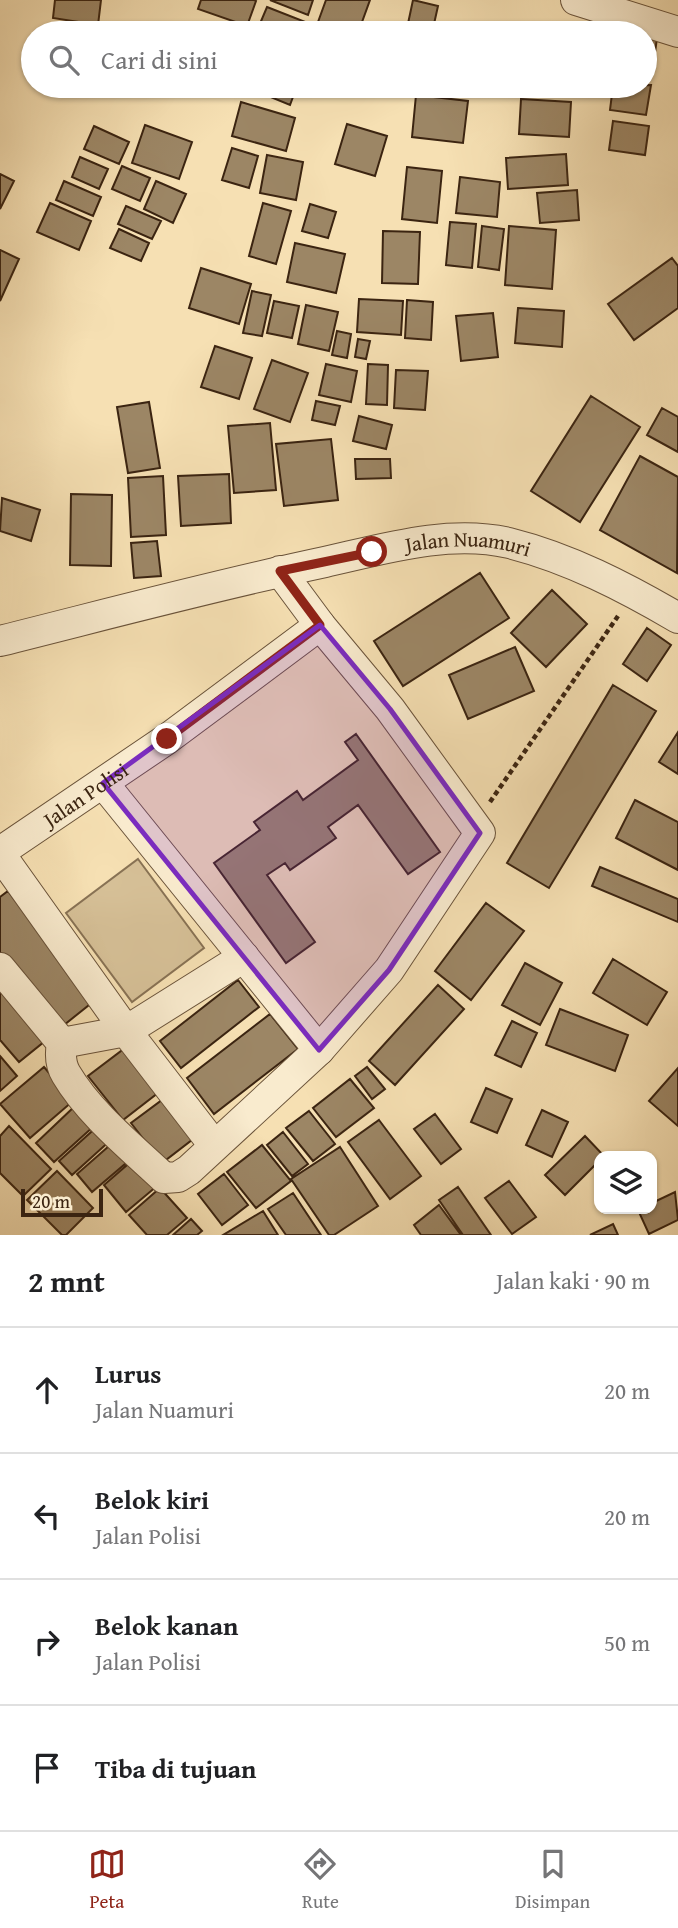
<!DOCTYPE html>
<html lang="id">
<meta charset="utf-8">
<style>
:root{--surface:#fff;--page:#f2f2f2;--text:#202124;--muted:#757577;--line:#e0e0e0;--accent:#8f2418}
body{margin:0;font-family:"Gentium Book Plus",serif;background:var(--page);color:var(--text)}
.controls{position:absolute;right:21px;bottom:21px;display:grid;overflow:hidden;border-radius:14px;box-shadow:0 2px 5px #0004}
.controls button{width:63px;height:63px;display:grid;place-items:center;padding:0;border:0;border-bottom:2px solid var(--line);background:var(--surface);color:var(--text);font:35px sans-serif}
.scale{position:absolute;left:21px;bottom:18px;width:82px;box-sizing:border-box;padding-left:7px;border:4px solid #3b2411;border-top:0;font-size:19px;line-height:24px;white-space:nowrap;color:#3b2411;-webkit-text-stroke:5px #f9ebce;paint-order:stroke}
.stop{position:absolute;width:21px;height:21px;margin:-16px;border:5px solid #8f2418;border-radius:50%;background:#fff}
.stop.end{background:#8f2418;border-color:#fff;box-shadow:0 2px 7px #0008}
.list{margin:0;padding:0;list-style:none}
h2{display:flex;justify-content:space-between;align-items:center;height:91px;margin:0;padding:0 28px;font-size:30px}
h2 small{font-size:23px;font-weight:400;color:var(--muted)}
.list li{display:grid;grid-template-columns:46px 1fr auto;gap:21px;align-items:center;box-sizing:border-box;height:126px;padding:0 28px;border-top:2px solid var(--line)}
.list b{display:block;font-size:26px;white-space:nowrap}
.list p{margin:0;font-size:23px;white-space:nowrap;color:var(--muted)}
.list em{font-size:23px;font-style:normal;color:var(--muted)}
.icon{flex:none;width:38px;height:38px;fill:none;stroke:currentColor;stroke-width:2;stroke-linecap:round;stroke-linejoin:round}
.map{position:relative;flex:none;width:678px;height:1235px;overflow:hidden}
.search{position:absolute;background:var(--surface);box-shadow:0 2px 5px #0004;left:21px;right:21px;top:21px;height:77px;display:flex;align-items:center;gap:18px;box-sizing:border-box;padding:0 24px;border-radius:38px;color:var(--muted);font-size:26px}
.sheet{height:595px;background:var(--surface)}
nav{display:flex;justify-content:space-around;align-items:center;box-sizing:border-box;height:98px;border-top:2px solid var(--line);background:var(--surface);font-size:19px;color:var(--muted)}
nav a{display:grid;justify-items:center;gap:4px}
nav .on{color:var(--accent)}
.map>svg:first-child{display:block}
.green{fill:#d6c097;stroke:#887254;stroke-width:2}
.building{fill:#9c8665;stroke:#3b2411;stroke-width:2}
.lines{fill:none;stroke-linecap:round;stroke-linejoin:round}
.minor-casing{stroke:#6a533a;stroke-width:32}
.path{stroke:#3b2411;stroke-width:4.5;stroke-dasharray:5 3.5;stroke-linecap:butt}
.minor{stroke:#f9ebce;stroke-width:30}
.route{stroke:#8f2418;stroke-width:9}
.marked{fill:#7b2cbf;fill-opacity:0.2;stroke:#7b2cbf;stroke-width:5;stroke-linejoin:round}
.labels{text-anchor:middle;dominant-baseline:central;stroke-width:7;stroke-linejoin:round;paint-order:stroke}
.street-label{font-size:21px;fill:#3b2411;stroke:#f9ebce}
</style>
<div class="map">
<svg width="678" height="1235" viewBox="0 0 678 1235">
<rect width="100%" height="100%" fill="#f6e0b3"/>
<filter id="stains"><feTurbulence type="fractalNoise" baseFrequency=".00286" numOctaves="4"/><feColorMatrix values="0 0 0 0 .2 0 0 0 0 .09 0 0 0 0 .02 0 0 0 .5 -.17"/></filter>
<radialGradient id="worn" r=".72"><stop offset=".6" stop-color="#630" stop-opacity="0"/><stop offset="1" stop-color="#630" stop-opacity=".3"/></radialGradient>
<!-- green -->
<path class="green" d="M 138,859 L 204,948 L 132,1002 L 66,913 Z"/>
<!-- building -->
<path class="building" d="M 55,0 L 101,0 L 98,25 L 53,18 Z
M 201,0 L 254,0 L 256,1 L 247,26 L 198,9 Z
M 270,0 L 313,0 L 308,15 Z
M 326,0 L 370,0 L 358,33 L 318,22 Z
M 413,0 L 438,6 L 432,33 L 406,33 Z
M 267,7 L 308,23 L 304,33 L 256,33 Z
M 58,27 L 95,33 L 57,33 Z
M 645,36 L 657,38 L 652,74 L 645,73 Z
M 651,85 L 646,115 L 610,110 L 613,86 Z
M 244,86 L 297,86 L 290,105 Z
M 416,95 L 468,101 L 463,143 L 412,137 Z
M 521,99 L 571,102 L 569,137 L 519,134 Z
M 241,102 L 295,118 L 286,151 L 232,136 Z
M 613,121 L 649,126 L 645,155 L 609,150 Z
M 347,124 L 387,136 L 375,176 L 335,164 Z
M 145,125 L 192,142 L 179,179 L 132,163 Z
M 94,126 L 129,142 L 119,164 L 84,149 Z
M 232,148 L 258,156 L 249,188 L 222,180 Z
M 566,154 L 568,185 L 508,189 L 506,158 Z
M 267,155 L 303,162 L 296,200 L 260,193 Z
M 80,157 L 108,169 L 99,189 L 72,177 Z
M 122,166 L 150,178 L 140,201 L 112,189 Z
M 407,167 L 442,171 L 437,223 L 402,219 Z
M 0,174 L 14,181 L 0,209 Z
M 460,177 L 500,182 L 497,217 L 456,213 Z
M 64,181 L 101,197 L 93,216 L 56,200 Z
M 156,181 L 186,194 L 173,223 L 144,209 Z
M 577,190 L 579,220 L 540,223 L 537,193 Z
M 50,203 L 91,221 L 79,250 L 37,232 Z
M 263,203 L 291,211 L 276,264 L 249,256 Z
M 310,204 L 336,212 L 328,238 L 302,231 Z
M 126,206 L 161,221 L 152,239 L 118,224 Z
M 450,222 L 476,224 L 472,268 L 446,265 Z
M 482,226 L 504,229 L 499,270 L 478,267 Z
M 509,226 L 556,230 L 552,289 L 505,285 Z
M 119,229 L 149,243 L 141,261 L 110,248 Z
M 383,231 L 420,232 L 418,284 L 382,283 Z
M 295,243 L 345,254 L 336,293 L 287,282 Z
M 0,250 L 19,259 L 0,301 Z
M 672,258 L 678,266 L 678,308 L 634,340 L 608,304 Z
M 201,268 L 251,284 L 239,324 L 189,308 Z
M 252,291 L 271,295 L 262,336 L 243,333 Z
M 359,299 L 403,301 L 401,335 L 357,332 Z
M 407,300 L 433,302 L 431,340 L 405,338 Z
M 274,301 L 299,306 L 292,338 L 267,333 Z
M 306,305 L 338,312 L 329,351 L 298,344 Z
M 518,308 L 564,311 L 562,347 L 515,343 Z
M 493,313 L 498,357 L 461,361 L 456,316 Z
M 337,331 L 351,334 L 347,358 L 332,355 Z
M 358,339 L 370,341 L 366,359 L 355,357 Z
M 215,346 L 252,358 L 239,399 L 201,387 Z
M 272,360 L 308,373 L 290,422 L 254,409 Z
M 326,364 L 357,371 L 351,402 L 319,395 Z
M 368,364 L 388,365 L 387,405 L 366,404 Z
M 396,370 L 428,371 L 425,410 L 394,408 Z
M 591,396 L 640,427 L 580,522 L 531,491 Z
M 316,401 L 340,406 L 335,425 L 312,420 Z
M 149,402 L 160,468 L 128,473 L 117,407 Z
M 662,408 L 678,417 L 678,452 L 647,435 Z
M 359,416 L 392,425 L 386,449 L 353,441 Z
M 270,423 L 276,490 L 234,493 L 228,426 Z
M 331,439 L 338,500 L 284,506 L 276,444 Z
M 640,456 L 678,477 L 677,573 L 600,530 Z
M 355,459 L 390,459 L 391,478 L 356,479 Z
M 229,474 L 231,523 L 181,526 L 178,476 Z
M 163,476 L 166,535 L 131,537 L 128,478 Z
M 71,494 L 112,495 L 111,566 L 70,565 Z
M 2,498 L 40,510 L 31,541 L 0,531 Z
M 157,541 L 161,576 L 134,578 L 131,543 Z
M 480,573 L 509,618 L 403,686 L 374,641 Z
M 552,590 L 587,624 L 546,667 L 511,633 Z
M 647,628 L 671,645 L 647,681 L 623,664 Z
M 515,647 L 534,691 L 468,719 L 449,675 Z
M 613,685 L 656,711 L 549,888 L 507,863 Z
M 678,732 L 678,774 L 659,762 Z
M 356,734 L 440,852 L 408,874 L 358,805 L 328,827 L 336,838 L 290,870 L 285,863 L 267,875 L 315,942 L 286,963 L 214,863 L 260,830 L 254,822 L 297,791 L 303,800 L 358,760 L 345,742 Z
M 635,800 L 678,822 L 678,870 L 616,838 Z
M 600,867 L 678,899 L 678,922 L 592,886 Z
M 8,891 L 94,1001 L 59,1029 L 0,953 L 0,897 Z
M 486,903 L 524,931 L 471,1000 L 435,971 Z
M 613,959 L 667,992 L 647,1025 L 593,993 Z
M 525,963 L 562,983 L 540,1025 L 502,1005 Z
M 238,980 L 259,1007 L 181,1068 L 160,1041 Z
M 438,985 L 464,1009 L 395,1085 L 369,1061 Z
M 0,987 L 45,1041 L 19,1062 L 0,1040 Z
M 560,1009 L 628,1035 L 615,1071 L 546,1045 Z
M 270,1014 L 298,1049 L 214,1114 L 187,1078 Z
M 512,1021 L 537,1033 L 521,1067 L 495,1055 Z
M 129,1045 L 163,1089 L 123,1120 L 88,1076 Z
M 0,1056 L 17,1076 L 0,1091 Z
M 44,1067 L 73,1101 L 30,1138 L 0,1104 Z
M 367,1067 L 385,1089 L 372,1099 L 355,1076 Z
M 678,1068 L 678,1126 L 649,1101 Z
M 350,1079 L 374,1108 L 336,1137 L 313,1108 Z
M 486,1088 L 512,1099 L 497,1133 L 471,1122 Z
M 166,1097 L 197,1136 L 162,1163 L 131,1123 Z
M 75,1106 L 94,1126 L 54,1162 L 36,1143 Z
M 542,1110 L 568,1122 L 552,1157 L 526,1145 Z
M 309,1111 L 335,1144 L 313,1161 L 286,1128 Z
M 435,1114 L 461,1149 L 441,1164 L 414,1129 Z
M 379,1120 L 421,1176 L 390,1199 L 348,1142 Z
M 100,1124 L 113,1138 L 72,1175 L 59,1161 Z
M 9,1126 L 51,1169 L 23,1196 L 0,1173 L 0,1136 Z
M 283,1132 L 308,1164 L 292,1176 L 267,1145 Z
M 585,1136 L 604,1156 L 599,1156 L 599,1161 L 565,1195 L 545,1175 Z
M 117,1139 L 132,1158 L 92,1192 L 77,1174 Z
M 262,1145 L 291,1181 L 256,1208 L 227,1172 Z
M 340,1147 L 378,1206 L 334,1235 L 329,1235 L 291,1179 Z
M 134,1159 L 157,1186 L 126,1212 L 104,1185 Z
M 57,1171 L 93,1208 L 66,1235 L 62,1235 L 27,1200 Z
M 224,1174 L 248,1205 L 222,1225 L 198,1194 Z
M 509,1181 L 536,1217 L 512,1234 L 485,1198 Z
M 458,1187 L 491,1235 L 463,1235 L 439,1200 Z
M 160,1188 L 187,1218 L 167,1235 L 147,1235 L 129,1215 Z
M 675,1192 L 678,1220 L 649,1234 L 638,1210 L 652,1209 L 652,1203 Z
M 293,1193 L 321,1235 L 286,1235 L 268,1209 Z
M 439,1205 L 461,1235 L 421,1235 L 414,1225 Z
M 263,1211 L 278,1235 L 223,1235 Z
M 191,1219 L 202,1231 L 197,1235 L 173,1235 Z
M 613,1224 L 618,1235 L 590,1235 Z"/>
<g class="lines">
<!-- minor casing -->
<g class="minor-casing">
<g id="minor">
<path d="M 576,0 L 678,32"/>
<path id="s1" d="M 0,641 C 108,614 216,585 325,562 C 383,549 449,529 509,543 C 569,558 625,587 678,618"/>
<path d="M 103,783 L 319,1050"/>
<path id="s2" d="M 0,852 L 167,739 L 320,625 L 280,571"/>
<path d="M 0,854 L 126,1031 L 213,1144"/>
<path d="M 0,968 L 62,1043 C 60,1054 60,1064 66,1074 C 89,1113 131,1147 164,1178 L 178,1177 L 189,1170 L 319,1050 L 389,970 L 480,833 L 390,709 L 320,625"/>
<path d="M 62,1043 L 126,1031 L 244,957"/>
</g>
</g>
<!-- path -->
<path class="path" d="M 490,802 L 618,616"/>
<!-- minor -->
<use href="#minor" class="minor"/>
</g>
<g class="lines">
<!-- route -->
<path class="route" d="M 167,739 L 320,625 L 280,571 L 372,552"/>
</g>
<!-- marked area -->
<path class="marked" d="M 320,625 L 390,709 L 480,833 L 389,970 L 319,1050 L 103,783 Z"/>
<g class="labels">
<!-- street labels -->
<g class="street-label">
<text stroke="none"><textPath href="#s1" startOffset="480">Jalan Nuamuri</textPath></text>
<text stroke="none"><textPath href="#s2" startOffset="103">Jalan Polisi</textPath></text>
</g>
</g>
<rect width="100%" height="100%" filter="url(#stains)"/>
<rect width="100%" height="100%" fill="url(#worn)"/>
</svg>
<div class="controls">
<button><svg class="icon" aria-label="layers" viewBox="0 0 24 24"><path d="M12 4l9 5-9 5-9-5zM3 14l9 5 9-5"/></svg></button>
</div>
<div class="scale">20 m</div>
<div class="stop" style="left:372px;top:552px"></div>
<div class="stop end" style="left:167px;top:739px"></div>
<div class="search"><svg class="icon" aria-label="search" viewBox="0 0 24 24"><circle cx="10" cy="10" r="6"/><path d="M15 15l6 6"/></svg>Cari di sini</div>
</div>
<section class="sheet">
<h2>2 mnt<small>Jalan kaki · 90 m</small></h2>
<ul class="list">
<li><svg class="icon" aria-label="ahead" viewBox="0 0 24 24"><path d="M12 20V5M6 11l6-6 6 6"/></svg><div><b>Lurus</b><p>Jalan Nuamuri</p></div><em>20 m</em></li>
<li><svg class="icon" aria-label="left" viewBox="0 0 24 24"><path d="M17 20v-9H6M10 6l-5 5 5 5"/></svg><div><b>Belok kiri</b><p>Jalan Polisi</p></div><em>20 m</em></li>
<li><svg class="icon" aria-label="right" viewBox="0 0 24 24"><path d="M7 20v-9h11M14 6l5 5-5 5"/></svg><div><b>Belok kanan</b><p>Jalan Polisi</p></div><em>50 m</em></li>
<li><svg class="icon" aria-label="arrive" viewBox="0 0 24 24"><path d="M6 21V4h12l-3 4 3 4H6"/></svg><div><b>Tiba di tujuan</b></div></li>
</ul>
</section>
<nav>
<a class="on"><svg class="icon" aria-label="map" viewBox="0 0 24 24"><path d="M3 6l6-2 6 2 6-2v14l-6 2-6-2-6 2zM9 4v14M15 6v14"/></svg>Peta</a>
<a><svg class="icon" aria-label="directions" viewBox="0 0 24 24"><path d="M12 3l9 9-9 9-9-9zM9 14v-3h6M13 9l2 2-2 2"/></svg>Rute</a>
<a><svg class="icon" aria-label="saved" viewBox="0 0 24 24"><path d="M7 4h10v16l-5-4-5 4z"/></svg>Disimpan</a>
</nav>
